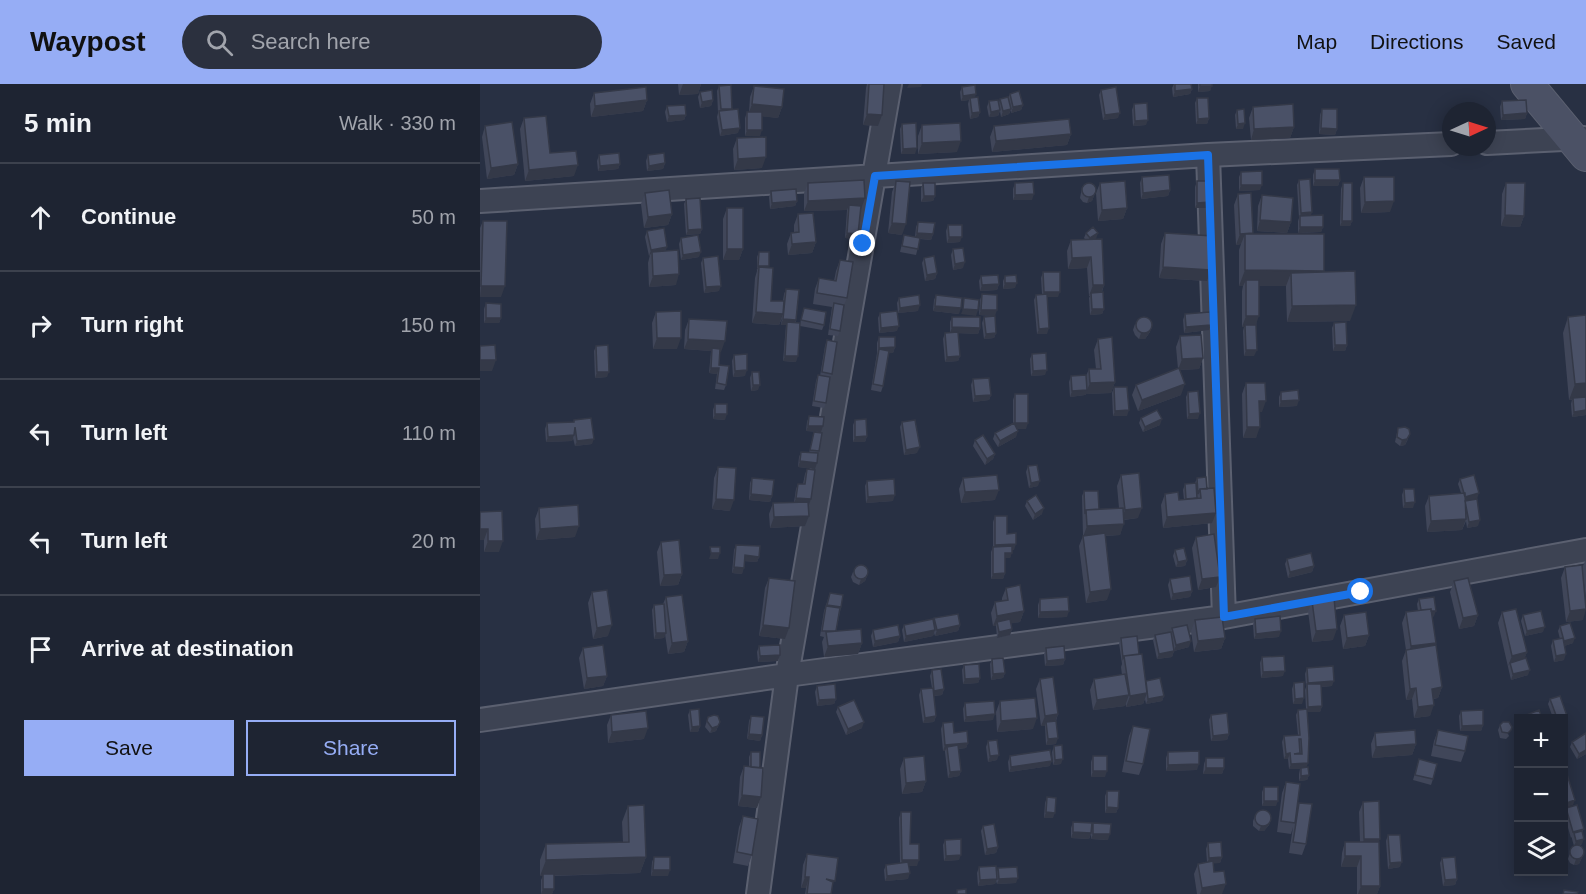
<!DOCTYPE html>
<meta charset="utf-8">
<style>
:root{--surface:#1e2432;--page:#2b303e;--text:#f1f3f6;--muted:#a1a4ac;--line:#3c414d;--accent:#96adf5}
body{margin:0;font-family:Arial,sans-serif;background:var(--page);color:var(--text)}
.controls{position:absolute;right:18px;bottom:18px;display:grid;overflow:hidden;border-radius:0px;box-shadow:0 3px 15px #0003}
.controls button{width:54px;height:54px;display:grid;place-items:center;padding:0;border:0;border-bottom:2px solid var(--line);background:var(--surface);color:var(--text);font:30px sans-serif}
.compass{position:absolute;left:962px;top:18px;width:54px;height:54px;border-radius:50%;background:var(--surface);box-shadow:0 3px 15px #0003;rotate:86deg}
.stop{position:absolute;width:18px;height:18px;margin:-14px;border:4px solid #1a73e8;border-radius:50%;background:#fff}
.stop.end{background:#1a73e8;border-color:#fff;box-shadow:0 2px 6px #0008}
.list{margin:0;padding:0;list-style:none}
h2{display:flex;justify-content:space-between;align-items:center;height:78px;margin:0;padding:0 24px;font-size:26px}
h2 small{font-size:20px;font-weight:400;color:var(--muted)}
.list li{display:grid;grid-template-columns:39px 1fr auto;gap:18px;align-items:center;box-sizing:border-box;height:108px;padding:0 24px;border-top:2px solid var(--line)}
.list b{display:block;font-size:22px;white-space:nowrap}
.list em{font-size:20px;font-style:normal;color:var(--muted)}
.actions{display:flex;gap:12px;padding:18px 24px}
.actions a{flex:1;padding:14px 0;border:2px solid var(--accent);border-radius:0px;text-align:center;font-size:21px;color:var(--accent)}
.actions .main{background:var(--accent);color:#111}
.icon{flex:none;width:33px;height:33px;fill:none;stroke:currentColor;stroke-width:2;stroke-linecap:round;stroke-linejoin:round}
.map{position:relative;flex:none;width:1106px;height:810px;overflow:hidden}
header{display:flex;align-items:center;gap:36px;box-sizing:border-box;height:84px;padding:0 30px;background:var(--accent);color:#111}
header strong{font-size:28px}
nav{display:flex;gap:33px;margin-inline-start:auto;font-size:21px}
.search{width:420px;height:54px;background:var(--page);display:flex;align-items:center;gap:15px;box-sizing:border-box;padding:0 21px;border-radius:33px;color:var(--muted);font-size:22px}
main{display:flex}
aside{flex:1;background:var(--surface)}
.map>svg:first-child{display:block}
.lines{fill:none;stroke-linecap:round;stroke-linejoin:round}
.minor-casing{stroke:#5b6070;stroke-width:26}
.secondary-casing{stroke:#5b6070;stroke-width:34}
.minor{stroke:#3d4353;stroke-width:22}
.secondary{stroke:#4b5165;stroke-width:32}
.wall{fill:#404659}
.shaded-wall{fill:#343948}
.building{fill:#4a5167;stroke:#343948;stroke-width:1.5;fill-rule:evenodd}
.route{stroke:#1a73e8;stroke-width:8}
</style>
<header>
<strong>Waypost</strong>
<div class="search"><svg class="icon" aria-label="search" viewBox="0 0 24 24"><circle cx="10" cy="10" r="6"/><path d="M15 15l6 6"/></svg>Search here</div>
<nav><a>Map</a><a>Directions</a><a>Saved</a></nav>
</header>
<main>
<aside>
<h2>5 min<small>Walk · 330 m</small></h2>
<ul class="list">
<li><svg class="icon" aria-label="ahead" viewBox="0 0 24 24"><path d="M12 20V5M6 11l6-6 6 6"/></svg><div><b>Continue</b></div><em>50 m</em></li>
<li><svg class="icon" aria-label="right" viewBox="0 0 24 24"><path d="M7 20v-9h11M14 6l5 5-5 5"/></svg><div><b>Turn right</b></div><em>150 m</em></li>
<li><svg class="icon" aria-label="left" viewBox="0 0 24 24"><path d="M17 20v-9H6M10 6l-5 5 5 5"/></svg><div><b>Turn left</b></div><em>110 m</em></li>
<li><svg class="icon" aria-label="left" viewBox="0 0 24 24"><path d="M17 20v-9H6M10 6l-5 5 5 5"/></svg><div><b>Turn left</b></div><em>20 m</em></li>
<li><svg class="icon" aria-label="arrive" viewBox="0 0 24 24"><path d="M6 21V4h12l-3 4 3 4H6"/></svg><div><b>Arrive at destination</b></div></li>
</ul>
<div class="actions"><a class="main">Save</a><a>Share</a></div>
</aside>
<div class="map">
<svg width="1106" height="810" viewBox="0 0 1106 810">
<rect width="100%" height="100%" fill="#283043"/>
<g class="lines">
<!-- minor casing -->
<g class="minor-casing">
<path id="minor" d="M 1007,59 L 1104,54
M 728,71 L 744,533
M 0,117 L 728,71 L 971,60
M 0,636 L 307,591 L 744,533 L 1106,466
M 278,810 L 307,591 L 410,0"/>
</g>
<!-- secondary casing -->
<g class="secondary-casing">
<path id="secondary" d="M 1047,0 L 1106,71"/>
</g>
<!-- minor -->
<use href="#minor" class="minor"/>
<!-- secondary -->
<use href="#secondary" class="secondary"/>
</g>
<!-- wall -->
<path class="wall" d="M 198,0 L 221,0 L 218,10 L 199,11 Z
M 387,0 L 404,0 L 398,42 L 383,41 L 386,4 Z
M 694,0 L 711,0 L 712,5 L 710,10 L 693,13 L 692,4 Z
M 718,0 L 732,0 L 730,7 L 718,8 Z
M 239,2 L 252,25 L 258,49 L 240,52 L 237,33 L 238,29 L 237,7 Z
M 274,2 L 302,23 L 298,34 L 282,32 L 280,52 L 265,52 L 265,34 L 267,28 L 269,28 L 270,13 Z
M 482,3 L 495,14 L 500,28 L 498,33 L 490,35 L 488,20 L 489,16 L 481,17 L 480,8 Z
M 621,6 L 638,34 L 623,36 L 619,11 Z
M 220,8 L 233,16 L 231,22 L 220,24 L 218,13 Z
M 114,9 L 167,16 L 163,27 L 111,33 L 110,20 Z
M 530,10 L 543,21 L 541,26 L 531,29 L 531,26 L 529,30 L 521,33 L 520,27 L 518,32 L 509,33 L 507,23 L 509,17 L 519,19 L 520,15 L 528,14 Z
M 717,14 L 729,34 L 727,40 L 716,40 L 715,19 Z
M 1022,17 L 1047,29 L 1045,35 L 1021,36 L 1020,23 Z
M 654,20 L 666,41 L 653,42 L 652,26 Z
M 187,22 L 206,31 L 204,36 L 187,38 L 185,28 Z
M 773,23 L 814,43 L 810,54 L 771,56 L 769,34 Z
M 842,25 L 857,45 L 855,51 L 839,50 L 840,31 Z
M 757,26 L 763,45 L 756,45 L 755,31 Z
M 44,34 L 70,69 L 94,92 L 45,97 L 40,45 Z
M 422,40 L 435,70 L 421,70 L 420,45 Z
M 442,41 L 477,68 L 438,70 L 438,52 Z
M 5,42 L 38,80 L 34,91 L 7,95 L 2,53 Z
M 514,42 L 591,50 L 587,61 L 512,68 L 510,53 Z
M 257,54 L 282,84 L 254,86 L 253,65 Z
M 119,71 L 140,80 L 138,85 L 118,87 L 117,77 Z
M 168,71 L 185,79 L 183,85 L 167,87 L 166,77 Z
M 835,85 L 860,96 L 858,102 L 833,102 L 833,91 Z
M 761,88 L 780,106 L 759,107 L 759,93 Z
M 662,93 L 690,106 L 688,112 L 661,115 L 660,99 Z
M 884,93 L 910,128 L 881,129 L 880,104 Z
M 819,96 L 832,128 L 830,131 L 843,143 L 841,148 L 818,149 L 818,137 L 819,134 L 817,101 Z
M 416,97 L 422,151 L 408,149 L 412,108 Z
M 717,97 L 728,124 L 715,124 L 715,103 Z
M 328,99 L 381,125 L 380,125 L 376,155 L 365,154 L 367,126 L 324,127 L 324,109 Z
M 443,99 L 455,112 L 453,117 L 441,118 L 441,104 Z
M 535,99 L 552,116 L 533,116 L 533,105 Z
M 620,99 L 647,124 L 643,135 L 618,137 L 616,109 Z
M 863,99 L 872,137 L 870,142 L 860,142 L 861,105 Z
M 1026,99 L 1044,132 L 1040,143 L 1021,142 L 1022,110 Z
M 602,103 L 616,106 L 612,117 L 607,119 L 603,118 L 600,114 Z
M 291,107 L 317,117 L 315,122 L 290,125 L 289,113 Z
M 165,109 L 192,130 L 188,141 L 164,144 L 161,120 Z
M 758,110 L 773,150 L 844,188 L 870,237 L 807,238 L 806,205 L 806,202 L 779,202 L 774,272 L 764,272 L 763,247 L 764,243 L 762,243 L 762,207 L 763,202 L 759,202 L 759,166 L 761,160 L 756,161 L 754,121 Z
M 782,111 L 811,138 L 807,149 L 777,147 L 778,122 Z
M 206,115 L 222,145 L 220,150 L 206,151 L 204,120 Z
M 247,124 L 263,165 L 259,176 L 243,176 L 243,135 Z
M 318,130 L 336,158 L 332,169 L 308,171 L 307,160 L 311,149 L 314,149 L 314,141 Z
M 3,137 L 21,213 L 0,213 L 0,144 Z
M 438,138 L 453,150 L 451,156 L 440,155 L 436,171 L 420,168 L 424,151 L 435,153 L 436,143 Z
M 468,141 L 480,158 L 467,159 L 466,147 Z
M 167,147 L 186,167 L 196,201 L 169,203 L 168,179 L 170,171 L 169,172 L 165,153 Z
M 606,149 L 616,155 L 624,201 L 622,208 L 624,225 L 622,230 L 610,231 L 609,214 L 610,212 L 609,212 L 607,184 L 588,185 L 587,167 L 591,156 L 605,155 L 604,154 Z
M 685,149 L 731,186 L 727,197 L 679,194 L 681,160 Z
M 201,154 L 219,173 L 201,176 L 199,160 Z
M 473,165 L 483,184 L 473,186 L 471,171 Z
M 279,168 L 288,184 L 291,217 L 303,217 L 304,210 L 306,205 L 316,238 L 320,240 L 324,224 L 344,241 L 342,246 L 320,242 L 316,278 L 303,277 L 306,241 L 301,241 L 302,234 L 299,241 L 272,239 L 275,194 L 277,187 L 277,173 Z
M 223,174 L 239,207 L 224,209 L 221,179 Z
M 444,174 L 457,189 L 455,195 L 445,197 L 442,179 Z
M 360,176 L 367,214 L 364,221 L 360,247 L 358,252 L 348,251 L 352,223 L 333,220 L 335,205 L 339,194 L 354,197 L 356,187 Z
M 563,188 L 578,213 L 567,213 L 567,250 L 557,250 L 554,216 L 556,211 L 562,210 L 561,194 Z
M 501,192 L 519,200 L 517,206 L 500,207 L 499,197 Z
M 525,192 L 535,204 L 523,205 L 523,197 Z
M 502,210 L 515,232 L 516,249 L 514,254 L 504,255 L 502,239 L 504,233 L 513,232 L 499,231 L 500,216 Z
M 456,211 L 479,230 L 453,227 L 454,216 Z
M 419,214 L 438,227 L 418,229 L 417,219 Z
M 6,219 L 21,234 L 19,239 L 4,239 L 4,225 Z
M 176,228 L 197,265 L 173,265 L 172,239 Z
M 400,229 L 417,247 L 399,249 L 398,234 Z
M 705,230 L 731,241 L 729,246 L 704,249 L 703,236 Z
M 1106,231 L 1106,331 L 1092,333 L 1091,320 L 1092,316 L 1089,316 L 1083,249 L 1088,233 Z
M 472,233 L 500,244 L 498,250 L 478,249 L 480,272 L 478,277 L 465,278 L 463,255 L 465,249 L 470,249 L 470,238 Z
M 209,235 L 241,268 L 240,268 L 239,281 L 246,301 L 244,306 L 235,305 L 237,290 L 229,289 L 231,267 L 204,265 L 205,246 Z
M 854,239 L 867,261 L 865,267 L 853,267 L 852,244 Z
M 655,240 L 670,248 L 665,255 L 659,255 L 655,251 L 653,246 Z
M 700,252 L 723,274 L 719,285 L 699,286 L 701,311 L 658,327 L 652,311 L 656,301 L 698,285 L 696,263 Z
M 399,253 L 415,263 L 413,269 L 409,269 L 403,302 L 401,308 L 391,306 L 397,269 L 397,259 Z
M 618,255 L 635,298 L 631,309 L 606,310 L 605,311 L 590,313 L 589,298 L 591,292 L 606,292 L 609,285 L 616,285 L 614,266 Z
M 347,256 L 352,290 L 350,295 L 349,295 L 346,319 L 344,324 L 332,322 L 336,297 L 338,291 L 340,292 L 345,262 Z
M 116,262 L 127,293 L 115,294 L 114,267 Z
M 552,270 L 565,291 L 551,292 L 550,275 Z
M 254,271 L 265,292 L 253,293 L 252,277 Z
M 272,288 L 278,306 L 271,307 L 270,294 Z
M 493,295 L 511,311 L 509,316 L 493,318 L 491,301 Z
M 766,299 L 782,328 L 780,328 L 776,354 L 763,354 L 762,310 Z
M 634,303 L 647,332 L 633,332 L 632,309 Z
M 708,308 L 718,335 L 707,335 L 706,313 Z
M 801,308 L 817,322 L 799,323 L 799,313 Z
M 535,310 L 546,345 L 537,345 L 536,353 L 518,363 L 513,355 L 515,349 L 533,339 L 533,316 Z
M 235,320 L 245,336 L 233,335 L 233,326 Z
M 329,332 L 341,348 L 326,347 L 327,338 Z
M 661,334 L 680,341 L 663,348 L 659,339 Z
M 94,336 L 112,360 L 95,362 L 93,354 L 92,357 L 66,358 L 65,345 L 67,339 L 93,338 Z
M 375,336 L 387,352 L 385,358 L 373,358 L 373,341 Z
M 422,338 L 437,369 L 424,371 L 420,343 Z
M 918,344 L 928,355 L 925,361 L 920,362 L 915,358 Z
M 334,348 L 339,367 L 335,385 L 318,383 L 319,373 L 321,368 L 329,369 Z
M 495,356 L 515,370 L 513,375 L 505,381 L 493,362 Z
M 548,382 L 558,402 L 549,404 L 546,388 Z
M 238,383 L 250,427 L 232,425 L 234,394 Z
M 327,385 L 331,415 L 329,421 L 329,432 L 325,442 L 290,444 L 289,430 L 293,419 L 314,418 L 316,405 L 318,400 L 323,400 L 325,390 Z
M 641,391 L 658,434 L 644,436 L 640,451 L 625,452 L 627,516 L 606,519 L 599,462 L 603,452 L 602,412 L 604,407 L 619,425 L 639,424 L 637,402 Z
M 272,394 L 292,412 L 290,418 L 269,416 L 270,399 Z
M 483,394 L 515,416 L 481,419 L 479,405 Z
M 717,394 L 727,405 L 736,429 L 732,439 L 683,444 L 681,421 L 685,410 L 699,416 L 704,416 L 703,406 L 705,400 L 715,399 Z
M 980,395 L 997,415 L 998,442 L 987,444 L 986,437 L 982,446 L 947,448 L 945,422 L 949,412 L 981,409 L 978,400 Z
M 387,397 L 413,417 L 386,419 L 385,402 Z
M 924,405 L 933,424 L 923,424 L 922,411 Z
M 547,417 L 562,430 L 553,436 L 545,422 Z
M 59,424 L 95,453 L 56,456 L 55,435 Z
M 0,428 L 19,468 L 4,468 L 4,456 Z
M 515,432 L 527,450 L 534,466 L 532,466 L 530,474 L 525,474 L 525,489 L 523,495 L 511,495 L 511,468 L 513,463 L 513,438 Z
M 716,453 L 740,493 L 736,503 L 718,506 L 712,464 Z
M 181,458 L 202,490 L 198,501 L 180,502 L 177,468 Z
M 256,461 L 279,473 L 277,478 L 264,477 L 262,490 L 252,489 L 254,466 Z
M 695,466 L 707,476 L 705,482 L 696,483 L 693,472 Z
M 807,475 L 834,482 L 832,488 L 808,494 L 805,480 Z
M 1106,475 L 1106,515 L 1102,484 Z
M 1085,483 L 1103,536 L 1086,538 L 1081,494 Z
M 373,488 L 387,492 L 385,497 L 379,501 L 373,498 L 371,493 Z
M 289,494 L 309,544 L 305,555 L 279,552 L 285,504 Z
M 690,495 L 712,507 L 710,513 L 691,516 L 688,501 Z
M 974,497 L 998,531 L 994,542 L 979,545 L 970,508 Z
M 526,504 L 544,527 L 540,538 L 531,539 L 532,545 L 530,551 L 517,554 L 516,542 L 513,542 L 511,529 L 515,518 L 522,517 L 522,514 Z
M 112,508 L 128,552 L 113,555 L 108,519 Z
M 350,509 L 361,523 L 356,547 L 382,559 L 378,570 L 344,573 L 342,558 L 344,553 L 340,552 L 344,527 Z
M 186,513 L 208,557 L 204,568 L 188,570 L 185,550 L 184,554 L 174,555 L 172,526 L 174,521 L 183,520 Z
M 560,515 L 587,533 L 558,534 L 558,521 Z
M 939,515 L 954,532 L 952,533 L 956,559 L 955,562 L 962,603 L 958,614 L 953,615 L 950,632 L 934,634 L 932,615 L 926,616 L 922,577 L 926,566 L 922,539 L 926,528 L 938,527 L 937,520 Z
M 832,517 L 853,556 L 832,558 L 828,527 Z
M 1022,528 L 1047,568 L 1044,575 L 1048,591 L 1031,596 L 1018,539 Z
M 864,531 L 889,551 L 885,562 L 863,565 L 860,542 Z
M 1043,531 L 1063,548 L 1045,552 L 1041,537 Z
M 454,534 L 480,541 L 478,547 L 455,552 L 454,549 L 453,552 L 424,558 L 422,546 L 424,541 L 453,537 Z
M 775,535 L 799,553 L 774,555 L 773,540 Z
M 715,536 L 745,554 L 741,565 L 714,568 L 711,547 Z
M 1080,542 L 1093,559 L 1084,562 L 1084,576 L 1074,578 L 1071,562 L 1073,556 L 1080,555 L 1078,547 Z
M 692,544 L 709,563 L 694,567 L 692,573 L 677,575 L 673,556 L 675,551 L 690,548 Z
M 393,546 L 420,552 L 418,558 L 393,563 L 391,552 Z
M 641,554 L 659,570 L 665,597 L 684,612 L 682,617 L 666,620 L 665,615 L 663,620 L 646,623 L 646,619 L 645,622 L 613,626 L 610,606 L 614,595 L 642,591 L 641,583 L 642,580 L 639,559 Z
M 279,562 L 298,577 L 278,578 L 277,568 Z
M 103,564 L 127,592 L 123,602 L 104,605 L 99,574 Z
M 566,564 L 585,575 L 583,581 L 565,582 L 564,570 Z
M 782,573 L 803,592 L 781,594 L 780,579 Z
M 512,575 L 525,589 L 523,594 L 511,596 L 510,580 Z
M 484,581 L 500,594 L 498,599 L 483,600 L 482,586 Z
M 827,584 L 852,602 L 841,603 L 842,622 L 840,628 L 827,628 L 826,684 L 829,691 L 827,696 L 819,697 L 819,690 L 820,685 L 809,685 L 808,675 L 804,675 L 802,658 L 804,652 L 818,651 L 816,631 L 818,626 L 826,625 L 825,606 L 826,603 L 825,590 Z
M 452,586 L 464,605 L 462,611 L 454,612 L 456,632 L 454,638 L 443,639 L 439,611 L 441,605 L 452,604 L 450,592 Z
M 560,595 L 578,630 L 576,637 L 576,660 L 566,661 L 565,642 L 561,642 L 556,605 Z
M 814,599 L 822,620 L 813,620 L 812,605 Z
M 337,602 L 356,615 L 354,620 L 337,622 L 335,608 Z
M 1070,615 L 1087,632 L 1085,638 L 1083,634 L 1073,634 L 1068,620 Z
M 520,617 L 553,645 L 517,648 L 516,628 Z
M 485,619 L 513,636 L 484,638 L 483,625 Z
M 358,623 L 382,644 L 366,651 L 356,628 Z
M 210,626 L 220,642 L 218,648 L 210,648 L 208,631 Z
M 981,627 L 1003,641 L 1001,647 L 980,647 L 979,632 Z
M 131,631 L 164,655 L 128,659 L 127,641 Z
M 731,631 L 749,650 L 747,656 L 731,657 L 729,636 Z
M 271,632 L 282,651 L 280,657 L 267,655 L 269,637 Z
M 228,633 L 240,638 L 236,647 L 230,649 L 225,643 Z
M 1023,638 L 1029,652 L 1026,655 L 1020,654 L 1018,646 L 1020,641 Z
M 463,639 L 474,649 L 488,659 L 486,664 L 478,665 L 481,687 L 479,692 L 468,694 L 465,668 L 465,667 L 463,667 L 461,645 Z
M 653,642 L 663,680 L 659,691 L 642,688 L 649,652 Z
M 958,646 L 985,667 L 981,678 L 951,672 L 954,657 Z
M 895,649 L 936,660 L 932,671 L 892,674 L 891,660 Z
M 1106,649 L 1106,670 L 1097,675 L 1090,663 L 1092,658 Z
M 508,657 L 517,676 L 508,678 L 506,663 Z
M 574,662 L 581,680 L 573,681 L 572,668 Z
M 271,668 L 277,724 L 258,722 L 260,693 L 264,682 L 269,683 L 269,673 Z
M 688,668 L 717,686 L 686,687 L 686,674 Z
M 530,672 L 570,682 L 529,688 L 528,678 Z
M 613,672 L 625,693 L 611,693 L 611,678 Z
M 424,674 L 446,697 L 442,708 L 422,710 L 420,685 Z
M 726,674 L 744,684 L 742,690 L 723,690 L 724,680 Z
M 939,675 L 953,695 L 951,701 L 933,696 Z
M 806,698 L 816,727 L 819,719 L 826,760 L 822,771 L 809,769 L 813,743 L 811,750 L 797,748 L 802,709 Z
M 784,703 L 796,722 L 782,722 L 782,708 Z
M 627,707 L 638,724 L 636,729 L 625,729 L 625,712 Z
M 567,713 L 573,734 L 564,734 L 565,719 Z
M 883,718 L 898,758 L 900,802 L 897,810 L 877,810 L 877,783 L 861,783 L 862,769 L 865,758 L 880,758 L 879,728 Z
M 148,722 L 166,773 L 160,789 L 74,792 L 74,805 L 72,810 L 61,810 L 61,796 L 63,792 L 60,792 L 60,776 L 66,760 L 143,758 L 142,738 Z
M 1086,724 L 1104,745 L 1102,748 L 1102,760 L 1099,762 L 1104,769 L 1099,780 L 1094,781 L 1090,779 L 1088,775 L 1092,763 L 1094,762 L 1092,755 L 1092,753 L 1091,754 L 1084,730 Z
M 421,728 L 430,760 L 437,782 L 429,782 L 428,795 L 405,797 L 404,786 L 406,781 L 420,779 L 419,734 Z
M 263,732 L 272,771 L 268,782 L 253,779 L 259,743 Z
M 775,732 L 791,735 L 789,741 L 784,747 L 779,747 L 773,742 L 773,737 Z
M 593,738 L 612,744 L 613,739 L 628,756 L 611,755 L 611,750 L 609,755 L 591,754 L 591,744 Z
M 503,742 L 518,763 L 516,769 L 505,771 L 501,747 Z
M 908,751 L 920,783 L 908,785 L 906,757 Z
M 465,756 L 479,776 L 464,777 L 463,761 Z
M 728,759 L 742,773 L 740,779 L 733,779 L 734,788 L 742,810 L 717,810 L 714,790 L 718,780 L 727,778 L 726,765 Z
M 327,770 L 352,804 L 351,810 L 325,810 L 326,804 L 321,804 L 323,781 Z
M 174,773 L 188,792 L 171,792 L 172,778 Z
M 962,774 L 977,795 L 975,801 L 963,802 L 960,779 Z
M 499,783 L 517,788 L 518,784 L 536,799 L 517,800 L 516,797 L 515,800 L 498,802 L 497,789 Z"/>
<!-- shaded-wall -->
<path class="shaded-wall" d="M 203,0 L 221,0 L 218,10 L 199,11 Z
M 429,0 L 442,0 L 441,3 L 427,4 Z
M 720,2 L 732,2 L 730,7 L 718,8 Z
M 712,5 L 710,10 L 693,13 L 695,7 Z
M 496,10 L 494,16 L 490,14 L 489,16 L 481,17 L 483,12 Z
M 167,16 L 163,27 L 111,33 L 115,22 Z
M 233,16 L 231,22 L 220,24 L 222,18 Z
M 272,20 L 302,23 L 298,34 L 268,31 Z
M 543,21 L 541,26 L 531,29 L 533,23 Z
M 531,25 L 529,30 L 521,33 L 523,27 Z
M 520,26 L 518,32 L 509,33 L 511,28 Z
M 500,28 L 498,33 L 490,35 L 492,29 Z
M 640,29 L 638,34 L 623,36 L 625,31 Z
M 1047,29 L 1045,35 L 1021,36 L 1023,31 Z
M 387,30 L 402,31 L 398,42 L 383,41 Z
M 206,31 L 204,36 L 187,38 L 189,32 Z
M 729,34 L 727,40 L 716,40 L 718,35 Z
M 668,36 L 666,41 L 653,42 L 655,37 Z
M 765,39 L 763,45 L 756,45 L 758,40 Z
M 814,43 L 810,54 L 771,56 L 774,45 Z
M 260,44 L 258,49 L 240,52 L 242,46 Z
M 841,44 L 857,45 L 855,51 L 839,50 Z
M 267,46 L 282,46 L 280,52 L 265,52 Z
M 591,50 L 587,61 L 512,68 L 516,57 Z
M 481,57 L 477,68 L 438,70 L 442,59 Z
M 437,64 L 435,70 L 421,70 L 423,65 Z
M 286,73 L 282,84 L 254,86 L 258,75 Z
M 185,79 L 183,85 L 167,87 L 169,82 Z
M 38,80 L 34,91 L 7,95 L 11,84 Z
M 140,80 L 138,85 L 118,87 L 120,82 Z
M 98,81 L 94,92 L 45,97 L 49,86 Z
M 835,96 L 860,96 L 858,102 L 833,102 Z
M 761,101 L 782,101 L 780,106 L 759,107 Z
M 690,106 L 688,112 L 661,115 L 663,109 Z
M 554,110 L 552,116 L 533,116 L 535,111 Z
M 444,112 L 455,112 L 453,117 L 441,118 Z
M 614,112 L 612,117 L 607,119 L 609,113 Z
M 385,114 L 381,125 L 369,126 L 369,121 L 367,126 L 324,127 L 328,117 Z
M 317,117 L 315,122 L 290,125 L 292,119 Z
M 914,117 L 910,128 L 881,129 L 885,118 Z
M 730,118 L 728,124 L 715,124 L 717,119 Z
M 647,124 L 643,135 L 618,137 L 622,126 Z
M 832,128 L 830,134 L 820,132 L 819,134 L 821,129 Z
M 192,130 L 188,141 L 164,144 L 168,133 Z
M 1025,131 L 1044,132 L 1040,143 L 1021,142 Z
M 780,136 L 811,138 L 807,149 L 777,147 Z
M 862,137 L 872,137 L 870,142 L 860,142 Z
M 412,139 L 426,140 L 422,151 L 408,149 Z
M 820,143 L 843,143 L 841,148 L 818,149 Z
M 222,145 L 220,150 L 206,151 L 208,146 Z
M 367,149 L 378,150 L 376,155 L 365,154 Z
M 437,149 L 453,150 L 451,156 L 435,154 Z
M 618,149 L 616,155 L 608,160 L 610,154 Z
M 773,149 L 769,160 L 765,150 L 761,160 L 756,161 L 760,150 Z
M 469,153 L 482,153 L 480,158 L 467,159 Z
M 336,158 L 332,169 L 308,171 L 312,160 Z
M 187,163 L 185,169 L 172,168 L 170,171 L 169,172 L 171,166 Z
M 247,165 L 263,165 L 259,176 L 243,176 Z
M 221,168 L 219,173 L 201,176 L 203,171 Z
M 611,173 L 607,184 L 588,185 L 592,174 Z
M 485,178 L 483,184 L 473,186 L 475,180 Z
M 278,182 L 289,182 L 287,187 L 279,183 L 276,187 Z
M 683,183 L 731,186 L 727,197 L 679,194 Z
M 765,186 L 844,187 L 838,203 L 811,189 L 806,202 L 766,202 L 766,196 L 763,202 L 759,202 Z
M 457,189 L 455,195 L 445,197 L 447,191 Z
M 199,190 L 196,201 L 169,203 L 173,192 Z
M 525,199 L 537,199 L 535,204 L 523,205 Z
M 519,200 L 517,206 L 500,207 L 502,201 Z
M 613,201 L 624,201 L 620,212 L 611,209 L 609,212 Z
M 1,202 L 25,202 L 21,213 L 0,213 Z
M 241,202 L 239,207 L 224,209 L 226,203 Z
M 564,208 L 580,208 L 578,213 L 562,213 Z
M 440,221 L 438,227 L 418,229 L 420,224 Z
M 876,221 L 870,237 L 807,238 L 812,222 Z
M 455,222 L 481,224 L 479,230 L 453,227 Z
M 483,225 L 498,226 L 496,232 L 481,230 Z
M 612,225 L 624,225 L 622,230 L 610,231 Z
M 501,226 L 517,226 L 515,232 L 499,231 Z
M 276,228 L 303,230 L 299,241 L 272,239 Z
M 766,232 L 779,232 L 775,243 L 762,243 Z
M 6,234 L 21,234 L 19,239 L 4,239 Z
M 303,235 L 316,236 L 314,242 L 307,238 L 306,241 L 301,241 Z
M 731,241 L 729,246 L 704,249 L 706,243 Z
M 419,242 L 417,247 L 399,249 L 401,244 Z
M 472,243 L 500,244 L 498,250 L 470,249 Z
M 672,243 L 670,248 L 665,255 L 659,255 L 661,249 Z
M 569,244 L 567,250 L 557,250 L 559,245 Z
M 516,249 L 514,254 L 504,255 L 506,250 Z
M 177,254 L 201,254 L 197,265 L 173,265 Z
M 208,255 L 245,257 L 241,268 L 232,267 L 232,264 L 231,267 L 204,265 Z
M 855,261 L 867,261 L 865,267 L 853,267 Z
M 415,263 L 413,269 L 398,270 L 399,264 Z
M 766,266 L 777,266 L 774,272 L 764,272 Z
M 305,272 L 318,272 L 316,278 L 303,277 Z
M 480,272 L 478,277 L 465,278 L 467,273 Z
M 723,274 L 719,285 L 698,286 L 702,275 Z
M 0,276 L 16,276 L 12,287 L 0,287 Z
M 231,284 L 239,284 L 237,290 L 229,289 Z
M 267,286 L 265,292 L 253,293 L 255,287 Z
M 567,286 L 565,291 L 551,292 L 553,287 Z
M 117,288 L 129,288 L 127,293 L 115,294 Z
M 635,298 L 631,309 L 606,310 L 605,311 L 590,313 L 592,307 L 607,306 L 610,299 Z
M 1106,299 L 1106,314 L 1089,316 L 1095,300 Z
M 705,300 L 701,311 L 658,327 L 662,316 Z
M 273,301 L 280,301 L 278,306 L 271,307 Z
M 511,311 L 509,316 L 493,318 L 495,312 Z
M 819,316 L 817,322 L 799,323 L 801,317 Z
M 779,317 L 786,317 L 782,328 L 775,328 Z
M 649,326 L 647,332 L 633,332 L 635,327 Z
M 1106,326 L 1106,331 L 1092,333 L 1094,328 Z
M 720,329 L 718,335 L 707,335 L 709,330 Z
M 235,330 L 247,330 L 245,336 L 233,335 Z
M 682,335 L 680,341 L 663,348 L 665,343 Z
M 535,339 L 548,339 L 546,345 L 533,345 Z
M 328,342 L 343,342 L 341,348 L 326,347 Z
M 767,343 L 780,343 L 776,354 L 763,354 Z
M 538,347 L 536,353 L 518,363 L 520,357 Z
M 930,350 L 925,361 L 920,362 L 922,356 Z
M 94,351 L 92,357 L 66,358 L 68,353 Z
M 387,352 L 385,358 L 373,358 L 375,353 Z
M 114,355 L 112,360 L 95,362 L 97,357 Z
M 440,363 L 437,369 L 424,371 L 426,366 Z
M 515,370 L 513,375 L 505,381 L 507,375 Z
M 320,377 L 337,379 L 335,385 L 318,383 Z
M 560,397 L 558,402 L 549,404 L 551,399 Z
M 519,406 L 515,416 L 481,419 L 485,408 Z
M 999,409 L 997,415 L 983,418 L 985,413 Z
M 271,410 L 292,412 L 290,418 L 269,416 Z
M 415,411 L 413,417 L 386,419 L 388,413 Z
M 316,414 L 331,415 L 329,421 L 314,419 Z
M 236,415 L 254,416 L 250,427 L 232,425 Z
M 935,418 L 933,424 L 923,424 L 925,419 Z
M 564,424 L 562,430 L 553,436 L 555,430 Z
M 662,424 L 658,434 L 641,436 L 645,426 Z
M 736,429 L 732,439 L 683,444 L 687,433 Z
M 329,432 L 325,442 L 290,444 L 294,433 Z
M 986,435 L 982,446 L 947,448 L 951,437 Z
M 1000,436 L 998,442 L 987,444 L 989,438 Z
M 644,440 L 640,451 L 603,453 L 607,442 Z
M 99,442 L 95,453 L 56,456 L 60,445 Z
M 0,445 L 8,445 L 4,456 L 0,456 Z
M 8,457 L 23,457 L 19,468 L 4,468 Z
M 536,460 L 534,466 L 513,466 L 515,461 Z
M 231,469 L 240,469 L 238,475 L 229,475 Z
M 525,469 L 532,469 L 530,474 L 523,474 Z
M 265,471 L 279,473 L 277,478 L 263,477 Z
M 707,476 L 705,482 L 696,483 L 698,478 Z
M 834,482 L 832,488 L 808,494 L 810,488 Z
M 254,483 L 264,484 L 262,490 L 252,489 Z
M 525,489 L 523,495 L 511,495 L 513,490 Z
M 202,490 L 198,501 L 180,502 L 184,491 Z
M 387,492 L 385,497 L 379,501 L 381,495 Z
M 740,493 L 736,503 L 718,506 L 722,495 Z
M 631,505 L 627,516 L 606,519 L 610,508 Z
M 712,507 L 710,513 L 691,516 L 693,510 Z
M 1106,525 L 1103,536 L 1086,538 L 1090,527 Z
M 544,527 L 540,538 L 518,542 L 517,538 L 516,542 L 513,542 L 517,532 Z
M 589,527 L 587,533 L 558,534 L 560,528 Z
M 956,527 L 954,532 L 939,534 L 941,529 Z
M 998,531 L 994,542 L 979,545 L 983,534 Z
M 132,541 L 128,552 L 113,555 L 117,544 Z
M 283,541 L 309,544 L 305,555 L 279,552 Z
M 480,541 L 478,547 L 455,552 L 457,546 Z
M 1065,543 L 1063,548 L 1045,552 L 1047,547 Z
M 532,545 L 530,551 L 517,554 L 519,548 Z
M 857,545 L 853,556 L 832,558 L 836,547 Z
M 455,546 L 453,552 L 424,558 L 426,552 Z
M 801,547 L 799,553 L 774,555 L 776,550 Z
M 176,549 L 186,549 L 184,554 L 174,555 Z
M 889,551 L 885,562 L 863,565 L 867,554 Z
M 420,552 L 418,558 L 393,563 L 395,557 Z
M 745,554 L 741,565 L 714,568 L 718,557 Z
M 1095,554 L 1093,559 L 1082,563 L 1084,557 Z
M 208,557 L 204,568 L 188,570 L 192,559 Z
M 711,557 L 709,563 L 694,567 L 696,561 Z
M 382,559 L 378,570 L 344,573 L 348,562 Z
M 956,559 L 952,570 L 927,573 L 931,562 Z
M 694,567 L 692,573 L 677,575 L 679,570 Z
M 1047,568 L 1043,579 L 1030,579 L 1028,582 L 1032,572 Z
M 1086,570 L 1084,576 L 1074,578 L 1076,572 Z
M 300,571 L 298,577 L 278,578 L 280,572 Z
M 585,575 L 583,581 L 565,582 L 567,577 Z
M 1050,586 L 1048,591 L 1031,596 L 1033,590 Z
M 805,587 L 803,592 L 781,594 L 783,588 Z
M 525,589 L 523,594 L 511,596 L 513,590 Z
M 127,592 L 123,602 L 104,605 L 107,594 Z
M 500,594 L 498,599 L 483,600 L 485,595 Z
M 854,597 L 852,602 L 827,604 L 828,599 Z
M 962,603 L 958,614 L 948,615 L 952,605 Z
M 936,604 L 932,615 L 926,616 L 930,605 Z
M 464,605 L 462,611 L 452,612 L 454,607 Z
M 667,609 L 663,620 L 646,623 L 650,612 Z
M 649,611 L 645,622 L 613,626 L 617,616 Z
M 684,612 L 682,617 L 666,620 L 668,615 Z
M 824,614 L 822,620 L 813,620 L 815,615 Z
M 356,615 L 354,620 L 337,622 L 339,616 Z
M 954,621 L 950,632 L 934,634 L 938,623 Z
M 842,622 L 840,628 L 826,628 L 828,623 Z
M 515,630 L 513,636 L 484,638 L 486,633 Z
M 578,630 L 574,641 L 566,638 L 565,642 L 561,642 L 565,632 Z
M 456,632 L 454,638 L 443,639 L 445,634 Z
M 557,634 L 553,645 L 517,648 L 521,637 Z
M 384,638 L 382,644 L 366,651 L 368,645 Z
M 1003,641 L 1001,647 L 980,647 L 982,642 Z
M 220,642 L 218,648 L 210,648 L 212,643 Z
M 238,642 L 236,647 L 230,649 L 232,644 Z
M 168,644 L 164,655 L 128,659 L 132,648 Z
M 269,650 L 282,651 L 280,657 L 267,655 Z
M 749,650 L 747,656 L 731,657 L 733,652 Z
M 578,654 L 576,660 L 566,661 L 568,655 Z
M 488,659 L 486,664 L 467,666 L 467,663 L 465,667 L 463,667 L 465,661 Z
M 936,660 L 932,671 L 892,674 L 896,663 Z
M 1106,666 L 1106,670 L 1097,675 L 1099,670 Z
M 810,669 L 808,675 L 804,675 L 806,670 Z
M 519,671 L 517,676 L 508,678 L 510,672 Z
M 583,675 L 581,680 L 573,681 L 575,676 Z
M 572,677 L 570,682 L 529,688 L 531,683 Z
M 828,679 L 826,685 L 809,685 L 811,680 Z
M 719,680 L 717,686 L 686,687 L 688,681 Z
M 726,684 L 744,684 L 742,690 L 723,690 Z
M 481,687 L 479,692 L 468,694 L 470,688 Z
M 613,687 L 627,687 L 625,693 L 611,693 Z
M 829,691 L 827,696 L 819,697 L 821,692 Z
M 446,697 L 442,708 L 422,710 L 426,699 Z
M 262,711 L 281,713 L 277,724 L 258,722 Z
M 1095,716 L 1093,721 L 1083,725 L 1084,720 Z
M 784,717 L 798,717 L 796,722 L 782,722 Z
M 627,723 L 638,724 L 636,729 L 625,729 Z
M 566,728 L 575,729 L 573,734 L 564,734 Z
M 791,735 L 789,741 L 784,747 L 779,747 L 781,742 Z
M 593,748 L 611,749 L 609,755 L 591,754 Z
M 613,750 L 630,750 L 628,756 L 611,755 Z
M 884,755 L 900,755 L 896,765 L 880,766 Z
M 1104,755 L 1102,760 L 1094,763 L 1096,757 Z
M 518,763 L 516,769 L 505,771 L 507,765 Z
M 1104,769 L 1099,780 L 1094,781 L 1096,775 Z
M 481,771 L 479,776 L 464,777 L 466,772 Z
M 865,772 L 881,772 L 877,783 L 861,783 Z
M 166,773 L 160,789 L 60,792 L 66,776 Z
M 742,773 L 740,779 L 727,780 L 729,774 Z
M 422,776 L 439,776 L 437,782 L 420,782 Z
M 922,778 L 920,783 L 908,785 L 910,779 Z
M 173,786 L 190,786 L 188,792 L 171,792 Z
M 430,789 L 428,795 L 405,797 L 407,792 Z
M 325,793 L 329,793 L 326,804 L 321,804 Z
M 538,794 L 536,799 L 517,800 L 519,795 Z
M 517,795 L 515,800 L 498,802 L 500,796 Z
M 977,795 L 975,801 L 963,802 L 965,796 Z
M 746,800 L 742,810 L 720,810 L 722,804 Z
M 881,802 L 900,802 L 897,810 L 878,810 Z
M 63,805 L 74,805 L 72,810 L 61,810 Z"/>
<!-- building -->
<path class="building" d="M 389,0 L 404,0 L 402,31 L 387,30 Z
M 695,0 L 711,0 L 712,5 L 695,7 Z
M 720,0 L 732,0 L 732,2 L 720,2 Z
M 251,1 L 252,25 L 241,25 L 239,2 Z
M 495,1 L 496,10 L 483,12 L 482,3 Z
M 274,2 L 304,5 L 302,23 L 272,20 Z
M 166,3 L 167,16 L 115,22 L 114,9 Z
M 636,3 L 640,29 L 625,31 L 621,6 Z
M 232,6 L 233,16 L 222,18 L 220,8 Z
M 539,7 L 543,21 L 533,23 L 530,10 Z
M 498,13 L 500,28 L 492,29 L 490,14 Z
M 528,13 L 531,25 L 523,27 L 520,15 Z
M 717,14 L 728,14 L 729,34 L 718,35 Z
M 518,16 L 520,26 L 511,28 L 509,17 Z
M 1046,16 L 1047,29 L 1023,31 L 1022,17 Z
M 667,19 L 668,36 L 655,37 L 654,20 Z
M 813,20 L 814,43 L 774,45 L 773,23 Z
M 205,21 L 206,31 L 189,32 L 187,22 Z
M 258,25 L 260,44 L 242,46 L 239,27 Z
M 764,25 L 765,39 L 758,40 L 757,26 Z
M 842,25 L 857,25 L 857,45 L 841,44 Z
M 267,28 L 282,28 L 282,46 L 267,46 Z
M 66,32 L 70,69 L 96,67 L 98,81 L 49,86 L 44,34 Z
M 589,35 L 591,50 L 516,57 L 514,42 Z
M 32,38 L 38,80 L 11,84 L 5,42 Z
M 436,39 L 437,64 L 423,65 L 422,40 Z
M 480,39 L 481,57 L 442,59 L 442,41 Z
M 286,53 L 286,73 L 258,75 L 257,54 Z
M 139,69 L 140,80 L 120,82 L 119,71 Z
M 184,69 L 185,79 L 169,82 L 168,71 Z
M 835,85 L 859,85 L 860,96 L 835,96 Z
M 782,87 L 782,101 L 761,101 L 761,88 Z
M 689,91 L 690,106 L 663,109 L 662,93 Z
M 884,93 L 914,93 L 914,117 L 885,118 Z
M 830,95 L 832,128 L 821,129 L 819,96 Z
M 384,96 L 385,114 L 328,117 L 328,99 Z
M 416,97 L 430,98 L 426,140 L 412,139 Z
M 645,97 L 647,124 L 622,126 L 620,99 Z
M 717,97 L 730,97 L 730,118 L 717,119 Z
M 553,98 L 554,110 L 535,111 L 535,99 Z
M 443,99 L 455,99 L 455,112 L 444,112 Z
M 863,99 L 872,99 L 872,137 L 862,137 Z
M 1026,99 L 1045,99 L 1044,132 L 1025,131 Z
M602 106a7 7 0 1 1 14 0a7 7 0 1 1-14 0Z
M 316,105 L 317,117 L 292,119 L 291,107 Z
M 189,106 L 192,130 L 168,133 L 165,109 Z
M 771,109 L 773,149 L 760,150 L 758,110 Z
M 782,111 L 813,114 L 811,138 L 780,136 Z
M 220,114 L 222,145 L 208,146 L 206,115 Z
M 369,121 L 381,122 L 378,150 L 367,149 Z
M 247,124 L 263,124 L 263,165 L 247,165 Z
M 333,129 L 336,158 L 312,160 L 311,149 L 319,148 L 318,130 Z
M 843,131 L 843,143 L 820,143 L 820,132 Z
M 3,137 L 27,137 L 25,202 L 1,202 Z
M 438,138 L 455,139 L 453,150 L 437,149 Z
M 468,141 L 482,141 L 482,153 L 469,153 Z
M 613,143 L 618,149 L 610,154 L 606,149 Z
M 184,144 L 187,163 L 171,166 L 167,147 Z
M 685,149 L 733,152 L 731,186 L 683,183 Z
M 765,150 L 844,150 L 844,187 L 765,186 Z
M 218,151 L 221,168 L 203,171 L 201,154 Z
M 424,151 L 440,154 L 438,165 L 422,162 Z
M 622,155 L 624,201 L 613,201 L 611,173 L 592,174 L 591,156 Z
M 483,164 L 485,178 L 475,180 L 473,165 Z
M 198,166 L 199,190 L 173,192 L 172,168 Z
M 279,168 L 289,168 L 289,182 L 278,182 Z
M 238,172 L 241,202 L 226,203 L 223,174 Z
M 454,172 L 457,189 L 447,191 L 444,174 Z
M 360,176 L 373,178 L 367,214 L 337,209 L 339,194 L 356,197 Z
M 279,183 L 293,184 L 291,217 L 304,217 L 303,230 L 276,228 Z
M 875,187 L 876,221 L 812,222 L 811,189 Z
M 563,188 L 580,188 L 580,208 L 564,208 Z
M 518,191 L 519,200 L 502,201 L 501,192 Z
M 536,191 L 537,199 L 525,199 L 525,192 Z
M 766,196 L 779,196 L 779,232 L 766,232 Z
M 306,205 L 319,206 L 316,236 L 303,235 Z
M 623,208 L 624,225 L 612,225 L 611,209 Z
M 502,210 L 517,211 L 517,226 L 501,226 Z
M 567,210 L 569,244 L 559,245 L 556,211 Z
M 439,211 L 440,221 L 420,224 L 419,214 Z
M 456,211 L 482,214 L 481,224 L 455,222 Z
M 484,214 L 499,216 L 498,226 L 483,225 Z
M 6,219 L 21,220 L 21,234 L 6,234 Z
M 354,219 L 364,221 L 360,247 L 350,245 Z
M 324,224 L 346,228 L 344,241 L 321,236 Z
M 201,227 L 201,254 L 177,254 L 176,228 Z
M 417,227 L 419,242 L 401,244 L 400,229 Z
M 730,228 L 731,241 L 706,243 L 705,230 Z
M 1106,231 L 1106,299 L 1095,300 L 1088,233 Z
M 515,232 L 516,249 L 506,250 L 504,233 Z
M656 241a8 8 0 1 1 16 0a8 8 0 1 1-16 0Z
M 472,233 L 500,233 L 500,244 L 472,243 Z
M 209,235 L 247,237 L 245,257 L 208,255 Z
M 307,238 L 320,239 L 318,272 L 305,272 Z
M 866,238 L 867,261 L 855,261 L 854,239 Z
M 765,241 L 776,241 L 777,266 L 766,266 Z
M 478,248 L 480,272 L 467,273 L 465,249 Z
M 721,251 L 723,274 L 702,275 L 700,252 Z
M 399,253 L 415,253 L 415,263 L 399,264 Z
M 632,253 L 635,298 L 610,299 L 609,285 L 621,285 L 618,255 Z
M 347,256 L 357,258 L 352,290 L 342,288 Z
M 15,261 L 16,276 L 0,276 L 0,262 Z
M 128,261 L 129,288 L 117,288 L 116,262 Z
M 232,264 L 240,265 L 239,281 L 249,282 L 246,301 L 237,299 L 239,284 L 231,284 Z
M 399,265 L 409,267 L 403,302 L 393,300 Z
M 566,269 L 567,286 L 553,287 L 552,270 Z
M 267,270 L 267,286 L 255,287 L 254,271 Z
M 699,284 L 705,300 L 662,316 L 656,301 Z
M 272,288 L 279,288 L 280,301 L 273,301 Z
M 338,291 L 350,293 L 346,319 L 334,317 Z
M 606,291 L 607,306 L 592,307 L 591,292 Z
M 509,294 L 511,311 L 495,312 L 493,295 Z
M 766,299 L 785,299 L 786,317 L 779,317 L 780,343 L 767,343 Z
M 634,303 L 647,303 L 649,326 L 635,327 Z
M 818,306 L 819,316 L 801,317 L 801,308 Z
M 718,307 L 720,329 L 709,330 L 708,308 Z
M 535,310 L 548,310 L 548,339 L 535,339 Z
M 1106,313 L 1106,326 L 1094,328 L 1093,314 Z
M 235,320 L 247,320 L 247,330 L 235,330 Z
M 677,326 L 682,335 L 665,343 L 661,334 Z
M 329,332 L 344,333 L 343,342 L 328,342 Z
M 111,334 L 114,355 L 97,357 L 95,343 L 94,351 L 68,353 L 67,339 L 94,338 L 94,336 Z
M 386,335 L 387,352 L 375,353 L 375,336 Z
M 435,336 L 440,363 L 426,366 L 422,338 Z
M 534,339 L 538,347 L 520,357 L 515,349 Z
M 925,343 L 929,345 L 930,350 L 927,355 L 922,356 L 917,353 L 918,344 Z
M 334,348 L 342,349 L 339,367 L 330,366 Z
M 503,351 L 515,370 L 507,375 L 495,356 Z
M 321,368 L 338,369 L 337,379 L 320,377 Z
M 557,381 L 560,397 L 551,399 L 548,382 Z
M 238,383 L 256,384 L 254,416 L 236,415 Z
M 327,385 L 335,386 L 331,415 L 316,414 L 318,400 L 325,400 Z
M 659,389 L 662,424 L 645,426 L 641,391 Z
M 517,391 L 519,406 L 485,408 L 483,394 Z
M 994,391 L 999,409 L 985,413 L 980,395 Z
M 726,393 L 727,405 L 720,405 L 718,410 L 717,394 Z
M 272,394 L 294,396 L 292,412 L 271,410 Z
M 414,395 L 415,411 L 388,413 L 387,397 Z
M 716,399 L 717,414 L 706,415 L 705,400 Z
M 734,404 L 736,429 L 687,433 L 685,410 L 698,408 L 699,416 L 721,414 L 720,405 Z
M 924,405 L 934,405 L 935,418 L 925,419 Z
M 604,407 L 618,407 L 619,425 L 606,426 L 605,430 Z
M 985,409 L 986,435 L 951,437 L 949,412 Z
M 556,411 L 564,424 L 555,430 L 547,417 Z
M 997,415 L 1000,436 L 989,438 L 985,417 Z
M 328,418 L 329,432 L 294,433 L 293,419 Z
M 98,421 L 99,442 L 60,445 L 59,424 Z
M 643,424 L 644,440 L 607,442 L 606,426 Z
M 22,427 L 23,457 L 8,457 L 8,445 L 0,445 L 0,428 Z
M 515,432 L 527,432 L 527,450 L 536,449 L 536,460 L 515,461 Z
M 625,449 L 631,505 L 610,508 L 603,452 Z
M 734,450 L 740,493 L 722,495 L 716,453 Z
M 199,456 L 202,490 L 184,491 L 181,458 Z
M 256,461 L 280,462 L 279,473 L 265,471 L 264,484 L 254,483 Z
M 532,462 L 532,469 L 525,469 L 525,489 L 513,490 L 513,463 Z
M 230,463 L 240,463 L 240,469 L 231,469 Z
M 704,464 L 707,476 L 698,478 L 695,466 Z
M 831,469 L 834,482 L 810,488 L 807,475 Z
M 1102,481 L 1106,525 L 1090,527 L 1085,483 Z
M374 488a7 7 0 1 1 14 0a7 7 0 1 1-14 0Z
M 710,492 L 712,507 L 693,510 L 690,495 Z
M 289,494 L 315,497 L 309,544 L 283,541 Z
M 988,494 L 998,531 L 983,534 L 974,497 Z
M 540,501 L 544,527 L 517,532 L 515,518 L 528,516 L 526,504 Z
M 127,506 L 132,541 L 117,544 L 112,508 Z
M 350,509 L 363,511 L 361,523 L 347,521 Z
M 202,511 L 208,557 L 192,559 L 186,513 Z
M 588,513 L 589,527 L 560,528 L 560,515 Z
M 954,513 L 956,527 L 951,527 L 951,525 L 941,526 L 939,515 Z
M 854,514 L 857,545 L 836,547 L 832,517 Z
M 184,520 L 186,549 L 176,549 L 174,521 Z
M 346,522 L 360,524 L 356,547 L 342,547 Z
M 951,525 L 956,559 L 931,562 L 926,528 Z
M 1036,525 L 1047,568 L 1032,572 L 1022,528 Z
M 1061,527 L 1065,543 L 1047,547 L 1043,531 Z
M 886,528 L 889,551 L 867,554 L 864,531 Z
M 478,530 L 480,541 L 457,546 L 454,534 Z
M 800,532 L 801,547 L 776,550 L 775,535 Z
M 742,533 L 745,554 L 718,557 L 715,536 Z
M 453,535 L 455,546 L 426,552 L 424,541 Z
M 530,535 L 532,545 L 519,548 L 517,538 Z
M 1090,539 L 1095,554 L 1084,557 L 1080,542 Z
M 418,541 L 420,552 L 395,557 L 393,546 Z
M 707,541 L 711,557 L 696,561 L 692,544 Z
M 381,545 L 382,559 L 348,562 L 346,548 Z
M 691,548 L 694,567 L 679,570 L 675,551 Z
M 657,552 L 659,570 L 644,572 L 643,574 L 641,554 Z
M 1083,554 L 1086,570 L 1076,572 L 1073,556 Z
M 123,561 L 127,592 L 107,594 L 103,564 Z
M 300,561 L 300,571 L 280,572 L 279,562 Z
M 956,561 L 962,603 L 952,605 L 954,621 L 938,623 L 936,604 L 930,605 L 926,566 Z
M 584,562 L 585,575 L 567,577 L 566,564 Z
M 662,570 L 667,609 L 650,612 L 644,572 Z
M 804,572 L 805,587 L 783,588 L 782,573 Z
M 523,574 L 525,589 L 513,590 L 512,575 Z
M 1046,574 L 1050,586 L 1033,590 L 1030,579 Z
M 499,580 L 500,594 L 485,595 L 484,581 Z
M 853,582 L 854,597 L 828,599 L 827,584 Z
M 461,585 L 464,605 L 454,607 L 452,586 Z
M 645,590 L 649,611 L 617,616 L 614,595 Z
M 573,593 L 578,630 L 565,632 L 560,595 Z
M 680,594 L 684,612 L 668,615 L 666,597 Z
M 824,598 L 824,614 L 815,615 L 814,599 Z
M 355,600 L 356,615 L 339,616 L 337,602 Z
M 827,600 L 841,600 L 842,622 L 828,623 Z
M 453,604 L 456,632 L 445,634 L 441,605 Z
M 1080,612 L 1087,632 L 1080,634 L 1077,634 L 1070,615 Z
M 555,614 L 557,634 L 521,637 L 520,617 Z
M 374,616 L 384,638 L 368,645 L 358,623 Z
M 514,617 L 515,630 L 486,633 L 485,619 Z
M 219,625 L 220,642 L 212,643 L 210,626 Z
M 827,625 L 829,654 L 828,679 L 811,680 L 810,669 L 806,670 L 804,652 L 820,651 L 818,626 ZM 819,655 L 821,655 L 822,670 L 814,670 L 820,669 Z
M 1003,626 L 1003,641 L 982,642 L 981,627 Z
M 1059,626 L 1062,634 L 1045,634 L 1044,632 Z
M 166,627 L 168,644 L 132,648 L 131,631 Z
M 747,629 L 749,650 L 733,652 L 731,631 Z
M 234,631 L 238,632 L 240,638 L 238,642 L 232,644 L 227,637 L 228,633 Z
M 271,632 L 284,633 L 282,651 L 269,650 Z
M 576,637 L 578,654 L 568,655 L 566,638 Z
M 473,638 L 474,649 L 487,647 L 488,659 L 465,661 L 463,639 Z
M 1023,638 L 1029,638 L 1032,643 L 1031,646 L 1028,649 L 1022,648 L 1020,641 Z
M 653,642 L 670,645 L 663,680 L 646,677 Z
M 935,646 L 936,660 L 896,663 L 895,649 Z
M 958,646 L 988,652 L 985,667 L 955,661 Z
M 1106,649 L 1106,666 L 1099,670 L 1092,658 Z
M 517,656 L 519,671 L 510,672 L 508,657 Z
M 478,661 L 481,687 L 470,688 L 467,663 Z
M 582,661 L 583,675 L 575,676 L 574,662 Z
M 570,666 L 572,677 L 531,683 L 530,672 Z
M 719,667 L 719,680 L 688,681 L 688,668 Z
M 271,668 L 280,668 L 280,684 L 271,683 Z
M 444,672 L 446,697 L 426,699 L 424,674 Z
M 613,672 L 627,672 L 627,687 L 613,687 Z
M 726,674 L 744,674 L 744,684 L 726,684 Z
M 939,675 L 957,680 L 953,695 L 935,691 Z
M 264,682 L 283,684 L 281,713 L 262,711 Z
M 828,683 L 829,691 L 821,692 L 821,684 Z
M 1086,687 L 1095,716 L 1084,720 L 1083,688 Z
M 806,698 L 820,700 L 815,739 L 801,737 Z
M 784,703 L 798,703 L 798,717 L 784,717 Z
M 627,707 L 639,707 L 638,724 L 627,723 Z
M 567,713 L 576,714 L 575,729 L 566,728 Z
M 899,717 L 900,755 L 884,755 L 883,718 Z
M 819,719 L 832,720 L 826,760 L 813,758 Z
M 164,721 L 166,773 L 66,776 L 66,760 L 149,758 L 148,722 Z
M 1097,721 L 1104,745 L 1093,748 L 1086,724 Z
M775 734a8 8 0 1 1 16 0a8 8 0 1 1-16 0Z
M 421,728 L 431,728 L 430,760 L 439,760 L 439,776 L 422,776 Z
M 263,732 L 278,735 L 272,771 L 257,768 Z
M 593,738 L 612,739 L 611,749 L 593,748 Z
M 613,739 L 631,740 L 630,750 L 613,750 Z
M 514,740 L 518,763 L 507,765 L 503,742 Z
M 1102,747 L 1104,755 L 1096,757 L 1094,749 Z
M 908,751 L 920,751 L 922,778 L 910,779 Z
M 481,755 L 481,771 L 466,772 L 465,756 Z
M 741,758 L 742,773 L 729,774 L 728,759 Z
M 865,758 L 899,758 L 900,802 L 881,802 L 881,772 L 865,772 Z
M1090 768a7 7 0 1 1 14 0a7 7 0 1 1-14 0Z
M 327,770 L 358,774 L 355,797 L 346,795 L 353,798 L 351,810 L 327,810 L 329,793 L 325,793 Z
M 174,773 L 190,773 L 190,786 L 173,786 Z
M 975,773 L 977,795 L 965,796 L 962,774 Z
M 733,777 L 734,788 L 744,787 L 746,800 L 722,804 L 718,780 Z
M 428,778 L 430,789 L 407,792 L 406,781 Z
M 516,782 L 517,795 L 500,796 L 499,783 Z
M 537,783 L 538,794 L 519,795 L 518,784 Z
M 63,790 L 74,790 L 74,805 L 63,805 Z
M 486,805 L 486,810 L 477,810 L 477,806 Z
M 1084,806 L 1098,808 L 1097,810 L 1083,810 Z"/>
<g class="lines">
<!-- route -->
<path class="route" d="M 383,160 L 395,92 L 728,71 L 744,533 L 881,508"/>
</g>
</svg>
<div class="controls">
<button>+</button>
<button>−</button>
<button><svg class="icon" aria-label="layers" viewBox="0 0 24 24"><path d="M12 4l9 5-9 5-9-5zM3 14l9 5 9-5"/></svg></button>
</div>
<svg class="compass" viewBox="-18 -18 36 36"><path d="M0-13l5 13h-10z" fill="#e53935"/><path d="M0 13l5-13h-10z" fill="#a1a4ac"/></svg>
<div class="stop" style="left:881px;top:508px"></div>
<div class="stop end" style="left:383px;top:160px"></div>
</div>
</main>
